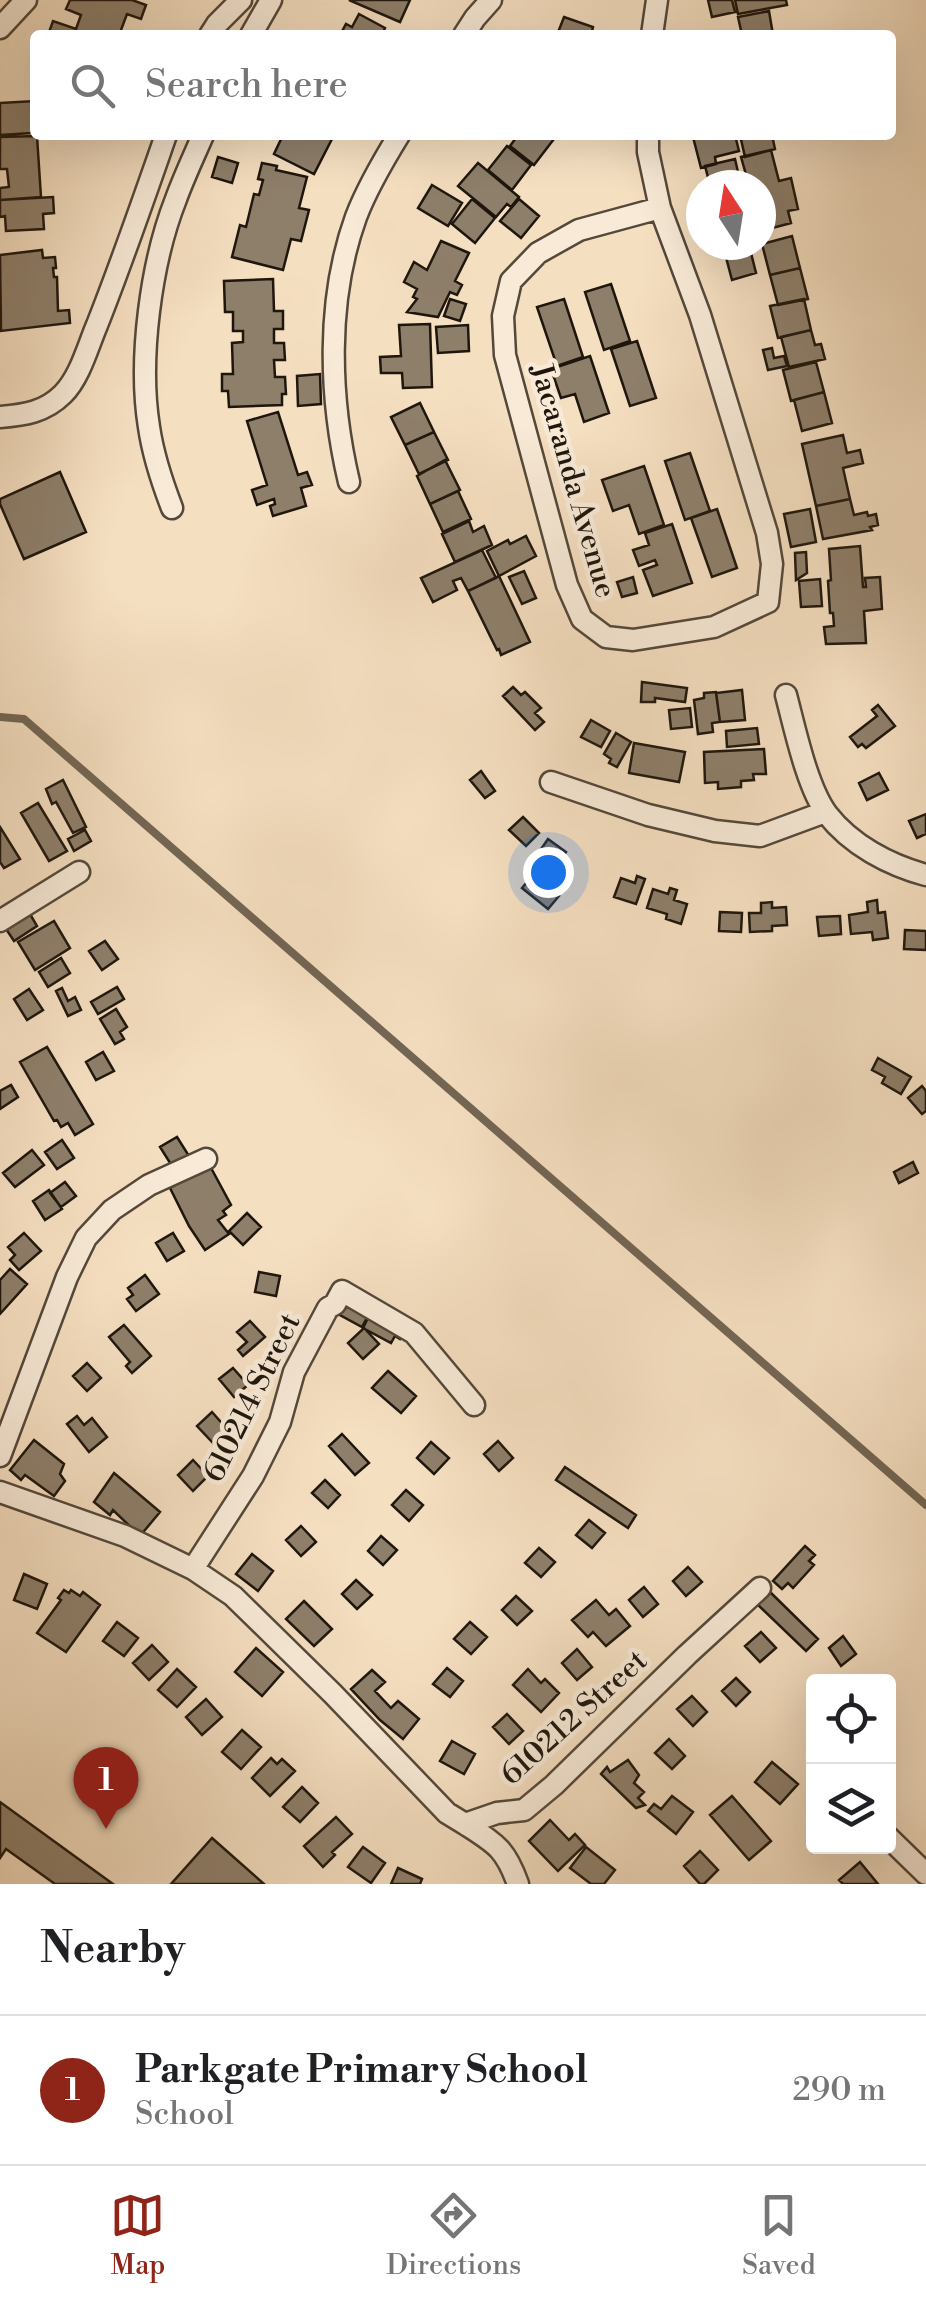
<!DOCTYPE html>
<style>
:root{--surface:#fff;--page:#f2f2f2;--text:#202124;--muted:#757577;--line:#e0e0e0;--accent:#8f2418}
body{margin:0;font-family:"Libre Bodoni",serif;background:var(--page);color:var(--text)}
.controls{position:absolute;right:30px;bottom:30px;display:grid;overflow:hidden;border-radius:10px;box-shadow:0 10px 40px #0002}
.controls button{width:90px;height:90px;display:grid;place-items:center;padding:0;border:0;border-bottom:2px solid var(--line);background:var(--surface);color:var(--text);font:50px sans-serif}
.compass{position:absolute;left:686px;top:170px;width:90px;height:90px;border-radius:50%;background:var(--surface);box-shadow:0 10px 40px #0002;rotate:348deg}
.you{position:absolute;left:548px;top:872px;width:35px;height:35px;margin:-25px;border:8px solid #fff;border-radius:50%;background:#1a73e8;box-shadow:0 0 0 15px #1a73e833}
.badge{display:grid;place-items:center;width:65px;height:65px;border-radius:50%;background:var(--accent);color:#fff;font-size:32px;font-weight:700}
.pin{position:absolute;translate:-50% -82px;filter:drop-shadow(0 2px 5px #0008)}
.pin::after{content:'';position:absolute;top:52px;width:35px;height:30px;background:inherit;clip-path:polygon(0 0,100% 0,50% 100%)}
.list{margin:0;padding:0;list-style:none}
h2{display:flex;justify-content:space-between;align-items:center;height:130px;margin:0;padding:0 40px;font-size:42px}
h2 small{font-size:32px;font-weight:400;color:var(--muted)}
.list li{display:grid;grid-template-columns:65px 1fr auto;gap:30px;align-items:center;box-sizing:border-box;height:150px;padding:0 40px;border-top:2px solid var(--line)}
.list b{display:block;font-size:38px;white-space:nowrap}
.list p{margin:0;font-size:32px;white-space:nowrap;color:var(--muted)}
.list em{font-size:32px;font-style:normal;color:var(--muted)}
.icon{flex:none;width:55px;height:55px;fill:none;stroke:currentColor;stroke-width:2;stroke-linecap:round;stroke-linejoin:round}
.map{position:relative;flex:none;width:926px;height:1884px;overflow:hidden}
.search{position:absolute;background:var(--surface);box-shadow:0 10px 40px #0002;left:30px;right:30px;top:30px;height:110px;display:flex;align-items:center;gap:25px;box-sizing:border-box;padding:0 35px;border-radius:10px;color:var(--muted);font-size:38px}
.sheet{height:280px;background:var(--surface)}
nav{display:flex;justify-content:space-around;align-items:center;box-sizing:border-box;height:140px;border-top:2px solid var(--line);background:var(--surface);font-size:28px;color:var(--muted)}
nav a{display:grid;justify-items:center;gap:5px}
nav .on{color:var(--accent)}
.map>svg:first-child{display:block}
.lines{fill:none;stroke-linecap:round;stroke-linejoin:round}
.stream{stroke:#736654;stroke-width:8}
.building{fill:#8e7f6b;stroke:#1e160d;stroke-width:2.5}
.street-casing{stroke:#54483a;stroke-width:25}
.street{stroke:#f8ead7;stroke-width:20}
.labels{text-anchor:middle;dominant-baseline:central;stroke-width:9;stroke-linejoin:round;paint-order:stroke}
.street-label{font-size:30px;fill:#1e160d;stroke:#f8ead7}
</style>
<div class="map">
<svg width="926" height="1884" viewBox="0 0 926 1884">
<rect width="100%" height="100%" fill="#f5dfc1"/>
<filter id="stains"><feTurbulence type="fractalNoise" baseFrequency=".002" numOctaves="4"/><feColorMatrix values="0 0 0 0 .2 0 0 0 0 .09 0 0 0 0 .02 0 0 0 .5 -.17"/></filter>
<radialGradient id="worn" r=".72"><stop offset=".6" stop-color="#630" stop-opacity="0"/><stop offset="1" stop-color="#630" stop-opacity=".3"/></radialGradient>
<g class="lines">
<!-- stream -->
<path class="stream" d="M 0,717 L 24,719 L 926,1505"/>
</g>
<!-- building -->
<path class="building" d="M 70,0 L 132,0 L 146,5 L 141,19 L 127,14 L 121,30 L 129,35 L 48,35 L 53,21 L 76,29 L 81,15 L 66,9 Z
M 349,0 L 410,0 L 400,22 Z
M 708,0 L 732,0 L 735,12 L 712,17 Z
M 735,0 L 786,0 L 787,5 L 738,14 Z
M 769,11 L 773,35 L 742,35 L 738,17 Z
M 359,14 L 385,28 L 382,35 L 340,35 L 346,24 L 352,27 Z
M 564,17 L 593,27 L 591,35 L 557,35 Z
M 35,101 L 35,118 L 32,118 L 32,133 L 0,135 L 0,103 Z
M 283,135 L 334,135 L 314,174 L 274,154 Z
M 518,135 L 557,135 L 534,165 L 510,146 Z
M 701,135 L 735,135 L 739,151 L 715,157 L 716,164 L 701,168 L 693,137 Z
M 740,135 L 772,135 L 775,149 L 745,157 Z
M 37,136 L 41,197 L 0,200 L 0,188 L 9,187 L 7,169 L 0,169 L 0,137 Z
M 507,146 L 531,165 L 512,190 L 488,170 Z
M 771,150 L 779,181 L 791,178 L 798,209 L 788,211 L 791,223 L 761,231 L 761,185 L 749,185 L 741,157 Z
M 218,157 L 238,163 L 232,183 L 212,177 Z
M 735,159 L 741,185 L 710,185 L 705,166 Z
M 262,163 L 277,166 L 276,170 L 307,177 L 299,208 L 309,210 L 301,241 L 291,239 L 283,270 L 232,257 L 240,225 L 246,227 L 254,194 L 259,195 L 263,180 L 258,179 Z
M 478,163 L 519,197 L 511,207 L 507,204 L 496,217 L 458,186 Z
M 432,185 L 462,203 L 448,226 L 418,208 Z
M 53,197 L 54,213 L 43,214 L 44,229 L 6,231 L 5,216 L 0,217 L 0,200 Z
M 472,199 L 495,218 L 475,243 L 452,224 Z
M 519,199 L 539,216 L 521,238 L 500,221 Z
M 792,236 L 800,268 L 770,275 L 762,244 Z
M 441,241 L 469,253 L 455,281 L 462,285 L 457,295 L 450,292 L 438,317 L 407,312 L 417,299 L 413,297 L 417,289 L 404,282 L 414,262 L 427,270 Z
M 749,245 L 756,273 L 732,280 L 723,246 Z
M 42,250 L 43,258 L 55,257 L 56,268 L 53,268 L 54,277 L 57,277 L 58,311 L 69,310 L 70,323 L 1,331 L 0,255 Z
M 800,268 L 808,299 L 778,305 L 770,275 Z
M 273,279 L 274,311 L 283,311 L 283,329 L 274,329 L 274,343 L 284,343 L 285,360 L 274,360 L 275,377 L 285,377 L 286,394 L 282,394 L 282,405 L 229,407 L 228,391 L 222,391 L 222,374 L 233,374 L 232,343 L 243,342 L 243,331 L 233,331 L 233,312 L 225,312 L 224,281 Z
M 611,284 L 630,341 L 604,350 L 585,292 Z
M 450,299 L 466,304 L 460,321 L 444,316 Z
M 564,299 L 583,357 L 557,366 L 537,307 Z
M 804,299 L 811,330 L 778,338 L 770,306 Z
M 430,324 L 432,387 L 403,388 L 402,373 L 381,373 L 380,357 L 401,356 L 399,325 Z
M 468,325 L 469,351 L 438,353 L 436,327 Z
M 811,330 L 815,345 L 821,344 L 825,359 L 789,367 L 781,337 Z
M 637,341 L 656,398 L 630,406 L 611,349 Z
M 772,348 L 774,358 L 784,356 L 787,366 L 768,370 L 763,350 Z
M 590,356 L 609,413 L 584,422 L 575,394 L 561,398 L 551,369 Z
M 816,362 L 824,392 L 791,401 L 783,370 Z
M 320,374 L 321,404 L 298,406 L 297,376 Z
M 824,392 L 832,423 L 802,431 L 794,400 Z
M 420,403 L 434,432 L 405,445 L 391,417 Z
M 278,412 L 298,475 L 307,472 L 312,485 L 301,488 L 306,506 L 273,516 L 270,506 L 275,504 L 274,499 L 257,505 L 252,490 L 267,485 L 247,421 Z
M 434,432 L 448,460 L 419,474 L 405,445 Z
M 843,435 L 847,453 L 860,450 L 863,463 L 843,468 L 850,499 L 816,506 L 802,444 Z
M 690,453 L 710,511 L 685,520 L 665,461 Z
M 445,460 L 460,490 L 430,504 L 417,476 Z
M 644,466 L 664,525 L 639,534 L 629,505 L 613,511 L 602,480 Z
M 60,472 L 86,532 L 24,559 L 0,504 L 0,499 Z
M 458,491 L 471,519 L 443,532 L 430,504 Z
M 850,499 L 854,515 L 867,512 L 868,516 L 876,514 L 878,525 L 870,527 L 872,530 L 823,539 L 816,506 Z
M 717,509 L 737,568 L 712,577 L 691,518 Z
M 810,509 L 816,542 L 791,547 L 784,514 Z
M 469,521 L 473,532 L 484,526 L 492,545 L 455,562 L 442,534 Z
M 672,524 L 692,583 L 653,596 L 643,570 L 657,565 L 655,560 L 639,566 L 633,550 L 649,545 L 645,533 Z
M 526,536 L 536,556 L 499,576 L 487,551 L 508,540 L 510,544 Z
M 860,546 L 863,587 L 866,587 L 865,578 L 880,577 L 882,609 L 864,611 L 866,643 L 826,644 L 824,627 L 834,626 L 833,613 L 830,613 L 828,581 L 831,580 L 829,549 Z
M 482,550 L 496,578 L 468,591 L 461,578 L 453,581 L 457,590 L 433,602 L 421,578 Z
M 806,552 L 807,573 L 796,580 L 795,553 Z
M 524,571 L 536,598 L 522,604 L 509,577 Z
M 499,576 L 530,642 L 501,655 L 499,649 L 497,650 L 468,591 Z
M 633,577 L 637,593 L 622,597 L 617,582 Z
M 820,579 L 822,606 L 801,607 L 799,581 Z
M 642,682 L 687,688 L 685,702 L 655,698 L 655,702 L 641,702 Z
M 513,687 L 521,695 L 525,692 L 541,708 L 535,713 L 544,722 L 535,730 L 503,696 Z
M 742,690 L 745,720 L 720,722 L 716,693 Z
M 716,692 L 720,722 L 712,723 L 713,732 L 698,734 L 694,700 L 704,698 L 704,693 Z
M 878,705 L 895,726 L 866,748 L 862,744 L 858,747 L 850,737 L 877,716 L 872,710 Z
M 690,708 L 692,727 L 671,729 L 669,710 Z
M 591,720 L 610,731 L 601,747 L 581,737 Z
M 757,728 L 759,744 L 727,747 L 726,731 Z
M 616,733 L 631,742 L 617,767 L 609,763 L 611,759 L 604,754 Z
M 634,743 L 685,752 L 679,782 L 629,773 Z
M 764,749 L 766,774 L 753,774 L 754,780 L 741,781 L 741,787 L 718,789 L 718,782 L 705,783 L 704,752 Z
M 481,771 L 495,791 L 485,798 L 470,780 Z
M 879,773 L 888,790 L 867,800 L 859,783 Z
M 63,780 L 86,827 L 73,833 L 56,802 L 52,804 L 46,789 Z
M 38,803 L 67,851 L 49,861 L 21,813 Z
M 926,814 L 926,834 L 917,838 L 909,821 Z
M 523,817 L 539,833 L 526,846 L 509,830 Z
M 0,827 L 20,859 L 4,868 L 0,862 Z
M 85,830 L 91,841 L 74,851 L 68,839 Z
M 548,839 L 566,852 L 555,867 L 537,855 Z
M 533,875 L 559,896 L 548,909 L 522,888 Z
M 637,876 L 645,879 L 636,904 L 614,897 L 621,878 L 635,883 Z
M 670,888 L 677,890 L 674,900 L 687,904 L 681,924 L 666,919 L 667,914 L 647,908 L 653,889 L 668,894 Z
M 877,900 L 878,913 L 885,912 L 888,938 L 873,940 L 872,932 L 851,934 L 849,915 L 868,912 L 867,902 Z
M 772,902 L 772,908 L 786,907 L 787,925 L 772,926 L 772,931 L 750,932 L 749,913 L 761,913 L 761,903 Z
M 720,912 L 742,913 L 741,932 L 719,931 Z
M 30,914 L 37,926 L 14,941 L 6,929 Z
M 840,916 L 841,934 L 819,936 L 817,917 Z
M 54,921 L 70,948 L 35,970 L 18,942 Z
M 905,930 L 926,931 L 926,950 L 904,949 Z
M 105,941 L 118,959 L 102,970 L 89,951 Z
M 61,958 L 70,973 L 48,987 L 39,972 Z
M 117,987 L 124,999 L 98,1014 L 91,1002 Z
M 62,988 L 68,1001 L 75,997 L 81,1010 L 68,1016 L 56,991 Z
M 29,989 L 43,1010 L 27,1020 L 14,999 Z
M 116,1009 L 127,1027 L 120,1032 L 124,1039 L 115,1044 L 100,1019 Z
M 47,1047 L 93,1124 L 75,1135 L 68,1123 L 61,1127 L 57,1120 L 54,1121 L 20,1062 Z
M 103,1052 L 114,1071 L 96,1080 L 86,1062 Z
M 878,1058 L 911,1077 L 901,1094 L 882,1083 L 885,1077 L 872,1070 Z
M 11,1085 L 18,1097 L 0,1109 L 0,1091 Z
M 922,1086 L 926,1091 L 926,1111 L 922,1114 L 908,1098 Z
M 177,1137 L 189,1156 L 172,1166 L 160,1147 Z
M 62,1140 L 74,1158 L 57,1169 L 45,1152 Z
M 32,1150 L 44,1165 L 15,1187 L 3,1173 Z
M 913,1162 L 918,1173 L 899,1183 L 894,1172 Z
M 210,1166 L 231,1205 L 223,1211 L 226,1215 L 218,1220 L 229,1234 L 205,1250 L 189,1226 L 170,1188 Z
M 65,1182 L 76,1196 L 61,1207 L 50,1193 Z
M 49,1190 L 62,1209 L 45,1220 L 33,1201 Z
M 247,1213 L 261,1227 L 243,1245 L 229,1231 Z
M 24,1233 L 41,1251 L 19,1270 L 10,1260 L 15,1255 L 8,1247 Z
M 173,1233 L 184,1251 L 167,1261 L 156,1243 Z
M 10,1269 L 27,1284 L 0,1314 L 0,1280 Z
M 259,1272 L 280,1276 L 276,1296 L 255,1292 Z
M 145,1275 L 159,1294 L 136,1311 L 127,1299 L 133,1295 L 128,1288 Z
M 345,1301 L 369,1314 L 362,1327 L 338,1314 Z
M 370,1314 L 404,1332 L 400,1339 L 395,1336 L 391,1343 L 363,1328 Z
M 250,1321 L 265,1337 L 243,1356 L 238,1350 L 247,1342 L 237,1332 Z
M 124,1325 L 151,1356 L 132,1373 L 126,1366 L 130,1362 L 109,1337 Z
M 364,1328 L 379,1344 L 363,1359 L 348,1343 Z
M 87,1363 L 101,1378 L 87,1391 L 73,1376 Z
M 233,1368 L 248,1385 L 234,1397 L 219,1379 Z
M 388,1371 L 416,1396 L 401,1413 L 372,1388 Z
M 212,1412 L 227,1429 L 213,1443 L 197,1426 Z
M 77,1416 L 84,1425 L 92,1418 L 107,1437 L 89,1452 L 67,1424 Z
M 342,1434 L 369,1463 L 355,1475 L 329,1446 Z
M 34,1440 L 64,1464 L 60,1474 L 65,1481 L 54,1496 L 25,1475 L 21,1480 L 10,1470 Z
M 498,1441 L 513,1458 L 499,1471 L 484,1454 Z
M 431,1442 L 449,1458 L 434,1474 L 417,1458 Z
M 193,1460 L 208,1476 L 193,1491 L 178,1475 Z
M 565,1467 L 636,1515 L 628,1528 L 556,1480 Z
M 114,1473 L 160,1512 L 140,1536 L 113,1510 L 110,1515 L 94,1502 Z
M 325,1480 L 340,1495 L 328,1508 L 312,1493 Z
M 406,1490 L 423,1505 L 409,1521 L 392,1505 Z
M 589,1520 L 605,1533 L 592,1548 L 576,1535 Z
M 301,1526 L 316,1542 L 301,1556 L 286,1540 Z
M 381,1536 L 397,1550 L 383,1565 L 368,1551 Z
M 805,1546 L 815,1555 L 809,1561 L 814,1565 L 793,1588 L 788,1583 L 782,1589 L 773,1581 Z
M 539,1548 L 555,1562 L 541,1577 L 525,1563 Z
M 252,1554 L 273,1571 L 258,1591 L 236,1574 Z
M 688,1567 L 702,1582 L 686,1596 L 673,1581 Z
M 24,1574 L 47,1584 L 37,1609 L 14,1600 Z
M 356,1580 L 372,1595 L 357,1609 L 342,1594 Z
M 644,1587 L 658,1604 L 643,1617 L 629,1600 Z
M 64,1590 L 69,1593 L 71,1590 L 80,1596 L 83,1592 L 100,1605 L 66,1652 L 37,1633 L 61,1600 L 58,1598 Z
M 768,1590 L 818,1639 L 806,1651 L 756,1603 Z
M 516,1596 L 532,1611 L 517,1625 L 502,1610 Z
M 596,1600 L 609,1615 L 616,1609 L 630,1626 L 606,1646 L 593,1632 L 588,1637 L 572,1620 Z
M 304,1601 L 332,1629 L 314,1646 L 286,1619 Z
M 117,1622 L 138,1638 L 124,1656 L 103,1641 Z
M 470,1622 L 487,1637 L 471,1654 L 454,1639 Z
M 761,1632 L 776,1648 L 760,1662 L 745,1646 Z
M 843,1636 L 856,1654 L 841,1666 L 829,1648 Z
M 152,1645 L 168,1662 L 149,1680 L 133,1663 Z
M 256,1648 L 283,1672 L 262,1696 L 235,1672 Z
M 577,1649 L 592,1667 L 577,1680 L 562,1663 Z
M 447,1668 L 463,1681 L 450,1697 L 433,1684 Z
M 177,1669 L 196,1687 L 177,1707 L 158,1690 Z
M 528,1669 L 541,1683 L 545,1679 L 559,1693 L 541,1712 L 513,1685 Z
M 372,1670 L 385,1682 L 375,1691 L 391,1708 L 398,1701 L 419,1719 L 403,1739 L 380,1720 L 351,1689 Z
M 736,1678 L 750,1692 L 736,1706 L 722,1691 Z
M 692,1696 L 707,1712 L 693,1726 L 677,1709 Z
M 206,1699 L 222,1717 L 202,1735 L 186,1717 Z
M 507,1714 L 523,1731 L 509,1744 L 493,1727 Z
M 242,1730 L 261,1747 L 241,1769 L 222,1752 Z
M 669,1739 L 685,1756 L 672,1769 L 655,1753 Z
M 452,1741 L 475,1754 L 464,1774 L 440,1761 Z
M 271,1758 L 277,1764 L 282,1759 L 295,1771 L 270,1796 L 252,1778 Z
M 628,1760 L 639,1775 L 634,1783 L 644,1792 L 638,1798 L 645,1805 L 636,1808 L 601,1774 L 607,1767 L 610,1772 Z
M 772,1762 L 798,1784 L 780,1804 L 755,1782 Z
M 302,1787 L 318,1803 L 300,1822 L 283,1807 Z
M 672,1796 L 693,1812 L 676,1834 L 648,1811 L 654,1804 L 661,1809 Z
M 732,1796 L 771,1841 L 749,1860 L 710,1815 Z
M 0,1802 L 113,1884 L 55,1884 L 6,1849 L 0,1858 Z
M 336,1817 L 352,1834 L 332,1852 L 335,1855 L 323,1867 L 304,1846 Z
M 550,1820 L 569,1840 L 575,1834 L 585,1845 L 558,1871 L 529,1841 Z
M 212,1838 L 264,1884 L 171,1884 Z
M 363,1847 L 385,1863 L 371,1883 L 348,1867 Z
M 586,1847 L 615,1870 L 604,1884 L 591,1884 L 570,1868 Z
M 700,1851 L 718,1870 L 704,1884 L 700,1884 L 684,1866 Z
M 860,1862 L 878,1884 L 843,1884 L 839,1880 Z
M 398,1868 L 422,1879 L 420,1884 L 391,1884 Z"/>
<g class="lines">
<!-- street casing -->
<g class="street-casing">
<path id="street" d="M 0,28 L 26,0
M 210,35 L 217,24 L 241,0
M 251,35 L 271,0
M 464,35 L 475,18 L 491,0
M 652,35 L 657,0
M 648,135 L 648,152 L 660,208 L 700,315 L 767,533 L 772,564 L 768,602 L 714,627 L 633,640 L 606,637 L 582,619 L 567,585 L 505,355 L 503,316 L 511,281 L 538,253 L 579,230 L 660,208
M 0,417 C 25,415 45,412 63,394 C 80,377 88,346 97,325 C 122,262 144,198 166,135
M 349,482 C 329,397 326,300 356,217 C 367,188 383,161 399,135
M 172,508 C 162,482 153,455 149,427 C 138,359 151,262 176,199 C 184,177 194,156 203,135
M 786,695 C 795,729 807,787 827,814 C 851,845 889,865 926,875
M 551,782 L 648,815 L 715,831 L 760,836 L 825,812
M 0,921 L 79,872
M 0,1456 L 67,1277 L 86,1238 L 112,1210 L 149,1185 L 206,1159
M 0,1492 L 125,1536 L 193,1569 L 233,1596 L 333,1694 L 447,1813 L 465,1824 L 497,1813 L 524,1810 L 554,1785 L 687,1655 L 760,1588
M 193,1569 L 253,1476 L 280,1422 L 294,1372 L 328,1308 L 335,1304 L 342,1291 L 414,1333 L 474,1405
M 465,1824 C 496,1844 505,1848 518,1884
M 888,1837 L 926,1874"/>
</g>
<!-- street -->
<use href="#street" class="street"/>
</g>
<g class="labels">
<!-- street labels -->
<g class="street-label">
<text transform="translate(573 481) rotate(74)">Jacaranda Avenue</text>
<text transform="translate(252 1398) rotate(-64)">610214 Street</text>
<text transform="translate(574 1718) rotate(-42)">610212 Street</text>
</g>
</g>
<rect width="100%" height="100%" filter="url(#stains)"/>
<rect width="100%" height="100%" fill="url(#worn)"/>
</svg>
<div class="controls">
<button><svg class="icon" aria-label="locate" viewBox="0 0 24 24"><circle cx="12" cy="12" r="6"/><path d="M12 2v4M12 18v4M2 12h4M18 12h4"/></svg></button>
<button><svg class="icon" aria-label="layers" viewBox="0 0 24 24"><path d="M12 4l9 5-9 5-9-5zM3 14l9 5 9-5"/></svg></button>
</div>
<svg class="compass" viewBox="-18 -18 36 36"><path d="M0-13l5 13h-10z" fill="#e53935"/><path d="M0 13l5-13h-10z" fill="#757577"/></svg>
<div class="you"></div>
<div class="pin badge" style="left:106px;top:1829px">1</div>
<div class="search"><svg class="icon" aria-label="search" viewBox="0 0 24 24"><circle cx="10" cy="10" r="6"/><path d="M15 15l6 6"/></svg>Search here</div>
</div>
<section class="sheet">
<h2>Nearby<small></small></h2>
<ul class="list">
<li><span class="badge">1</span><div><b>Parkgate Primary School</b><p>School</p></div><em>290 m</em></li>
</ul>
</section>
<nav>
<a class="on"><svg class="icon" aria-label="map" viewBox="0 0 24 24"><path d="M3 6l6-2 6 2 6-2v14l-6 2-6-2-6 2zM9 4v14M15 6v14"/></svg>Map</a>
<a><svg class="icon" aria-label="directions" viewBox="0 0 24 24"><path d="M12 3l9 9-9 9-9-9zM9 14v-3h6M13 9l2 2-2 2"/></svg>Directions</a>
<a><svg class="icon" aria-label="saved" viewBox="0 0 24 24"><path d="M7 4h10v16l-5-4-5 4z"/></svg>Saved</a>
</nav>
